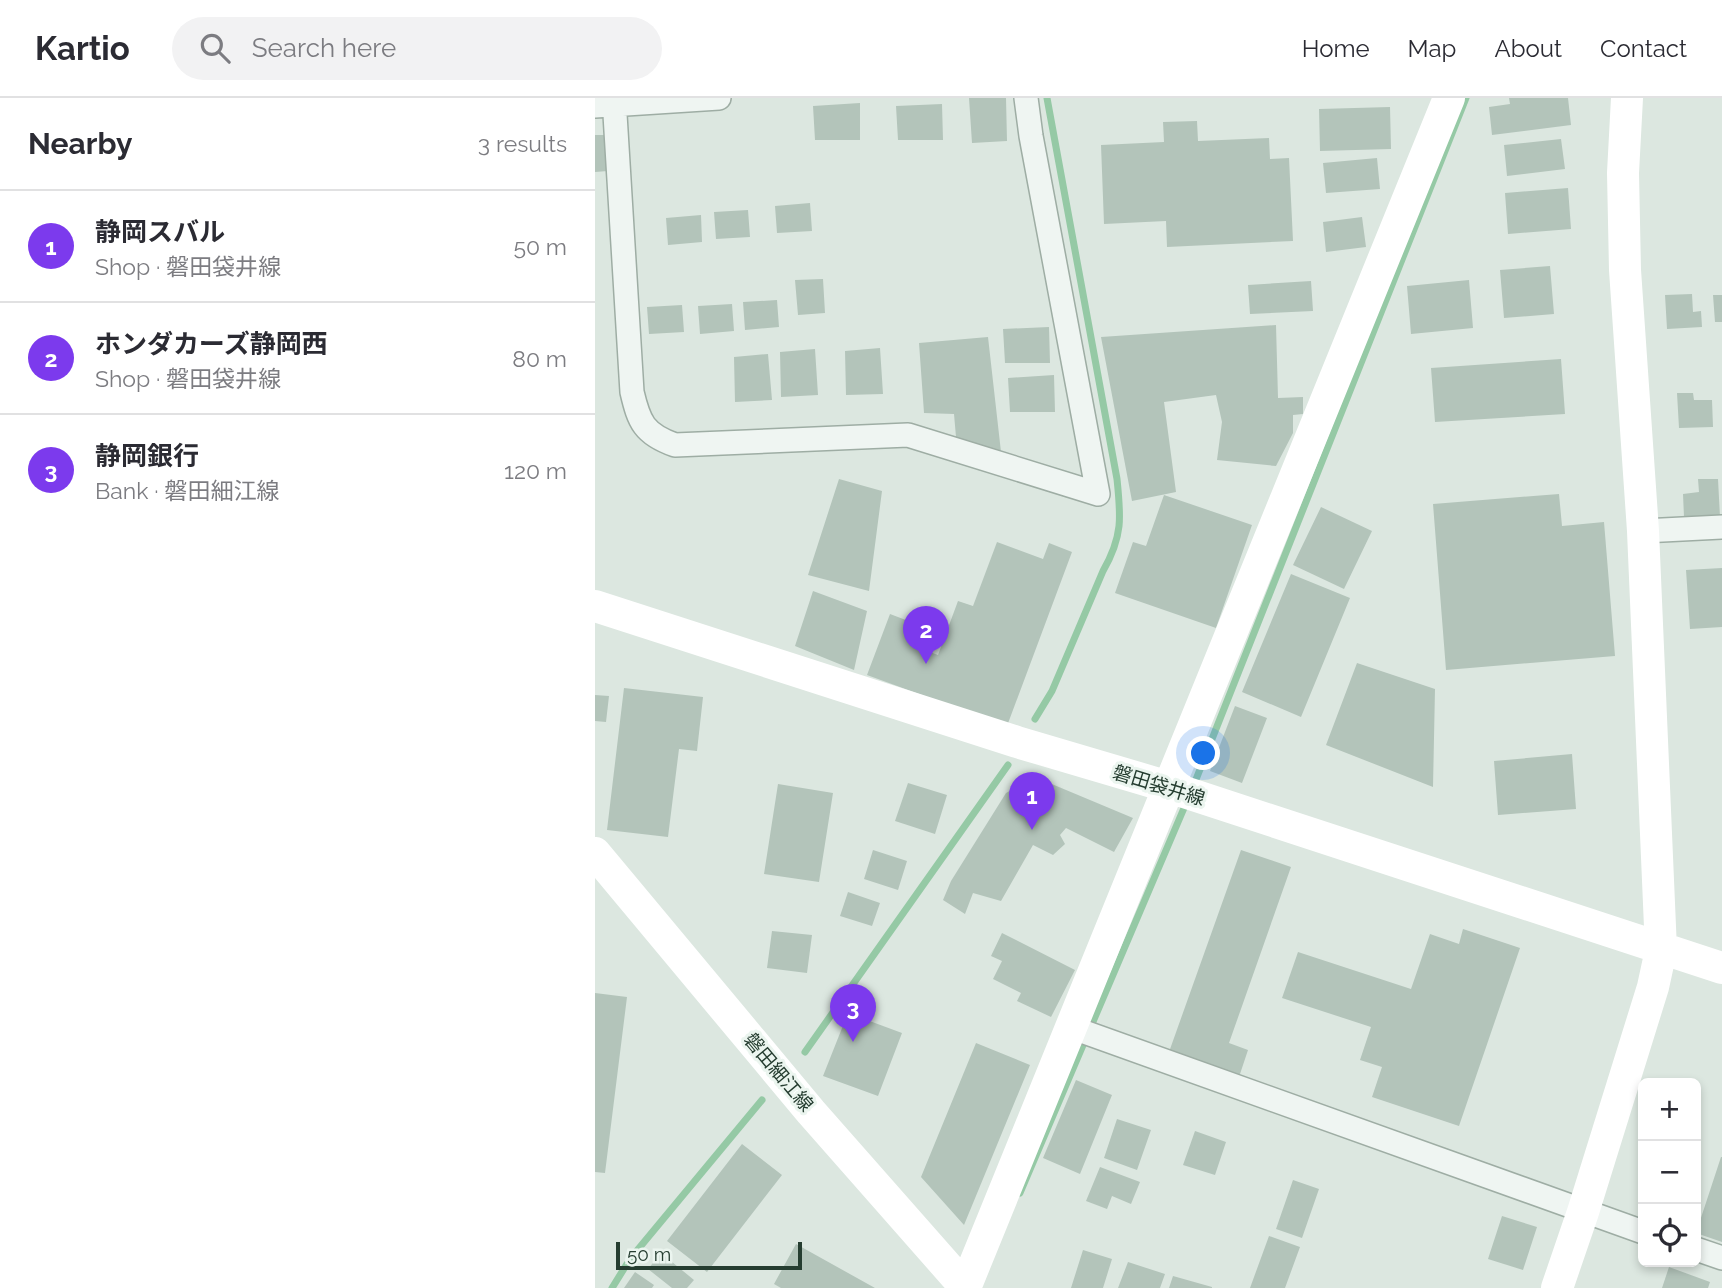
<!DOCTYPE html>
<meta charset="utf-8">
<style>
:root{--surface:#fff;--page:#f2f2f3;--text:#2b2b33;--muted:#7c7c81;--line:#e1e1e2;--accent:#7c3aed}
body{margin:0;font-family:Raleway,"Noto Sans JP",sans-serif;background:var(--page);color:var(--text)}
.controls{position:absolute;right:21px;bottom:21px;display:grid;overflow:hidden;border-radius:10px;box-shadow:0 4px 10px #0003}
.controls button{width:63px;height:63px;display:grid;place-items:center;padding:0;border:0;border-bottom:2px solid var(--line);background:var(--surface);color:var(--text);font:35px sans-serif}
.scale{position:absolute;left:21px;bottom:18px;width:186px;box-sizing:border-box;padding-left:7px;border:4px solid #253d30;border-top:0;font-size:19px;line-height:24px;white-space:nowrap;color:#253d30;-webkit-text-stroke:5px #ebf5ef;paint-order:stroke}
.you{position:absolute;left:609px;top:656px;width:24px;height:24px;margin:-18px;border:5px solid #fff;border-radius:50%;background:#1a73e8;box-shadow:0 0 0 10px #1a73e833}
.badge{display:grid;place-items:center;width:46px;height:46px;border-radius:50%;background:var(--accent);color:#fff;font-size:23px;font-weight:700}
.pin{position:absolute;translate:-50% -58px;filter:drop-shadow(0 2px 4px #0008)}
.pin::after{content:'';position:absolute;top:37px;width:24px;height:21px;background:inherit;clip-path:polygon(0 0,100% 0,50% 100%)}
.list{margin:0;padding:0;list-style:none}
h2{display:flex;justify-content:space-between;align-items:center;height:91px;margin:0;padding:0 28px;font-size:30px}
h2 small{font-size:23px;font-weight:400;color:var(--muted)}
.list li{display:grid;grid-template-columns:46px 1fr auto;gap:21px;align-items:center;box-sizing:border-box;height:112px;padding:0 28px;border-top:2px solid var(--line)}
.list b{display:block;font-size:26px;white-space:nowrap}
.list p{margin:0;font-size:23px;white-space:nowrap;color:var(--muted)}
.list em{font-size:23px;font-style:normal;color:var(--muted)}
.icon{flex:none;width:38px;height:38px;fill:none;stroke:currentColor;stroke-width:2;stroke-linecap:round;stroke-linejoin:round}
.map{position:relative;flex:none;width:1127px;height:1190px;overflow:hidden}
header{display:flex;align-items:center;gap:42px;box-sizing:border-box;height:98px;padding:0 35px;background:var(--surface);border-bottom:2px solid var(--line)}
header strong{font-size:33px}
nav{display:flex;gap:38px;margin-inline-start:auto;font-size:24px}
.search{width:490px;height:63px;background:var(--page);display:flex;align-items:center;gap:18px;box-sizing:border-box;padding:0 24px;border-radius:38px;color:var(--muted);font-size:26px}
main{display:flex}
aside{flex:1;background:var(--surface)}
.map>svg:first-child{display:block}
.lines{fill:none;stroke-linecap:round;stroke-linejoin:round}
.stream{stroke:#95c9a5;stroke-width:7}
.building{fill:#b3c4ba}
.street-casing{stroke:#9eada4;stroke-width:26}
.street{stroke:#eff5f2;stroke-width:23}
.secondary{stroke:#fff;stroke-width:32}
.labels{text-anchor:middle;dominant-baseline:central;stroke-width:6;stroke-linejoin:round;paint-order:stroke}
.street-label{font-size:19px;fill:#253d30;stroke:#ebf5ef}
</style>
<header>
<strong>Kartio</strong>
<div class="search"><svg class="icon" aria-label="search" viewBox="0 0 24 24"><circle cx="10" cy="10" r="6"/><path d="M15 15l6 6"/></svg>Search here</div>
<nav><a>Home</a><a>Map</a><a>About</a><a>Contact</a></nav>
</header>
<main>
<aside>
<h2>Nearby<small>3 results</small></h2>
<ul class="list">
<li><span class="badge">1</span><div><b>静岡スバル</b><p>Shop · 磐田袋井線</p></div><em>50 m</em></li>
<li><span class="badge">2</span><div><b>ホンダカーズ静岡西</b><p>Shop · 磐田袋井線</p></div><em>80 m</em></li>
<li><span class="badge">3</span><div><b>静岡銀行</b><p>Bank · 磐田細江線</p></div><em>120 m</em></li>
</ul>
</aside>
<div class="map">
<svg width="1127" height="1190" viewBox="0 0 1127 1190">
<rect width="100%" height="100%" fill="#dce7e0"/>
<g class="lines">
<!-- stream -->
<path class="stream" d="M 440,621 L 457,593 L 508,473 C 528,438 526,419 522,381 L 452,0
M 598,689 L 871,0
M 210,954 L 413,667
M 425,1095 L 592,703
M 17,1190 L 35,1161 L 167,1002"/>
</g>
<!-- building -->
<path class="building" d="M 374,0 L 411,0 L 412,43 L 377,45 Z
M 914,0 L 973,0 L 976,27 L 897,37 L 894,9 L 915,6 Z
M 265,5 L 265,42 L 220,42 L 218,8 Z
M 347,6 L 348,42 L 303,42 L 301,8 Z
M 795,9 L 796,51 L 725,53 L 724,11 Z
M 602,23 L 603,43 L 674,40 L 675,61 L 694,60 L 698,143 L 572,149 L 571,123 L 509,126 L 506,47 L 569,44 L 568,24 Z
M 0,37 L 11,37 L 13,73 L 0,74 Z
M 966,41 L 970,71 L 912,78 L 909,47 Z
M 782,60 L 785,91 L 731,95 L 728,65 Z
M 973,90 L 976,131 L 913,136 L 910,95 Z
M 215,105 L 217,133 L 182,135 L 180,108 Z
M 153,112 L 155,139 L 121,141 L 119,114 Z
M 106,117 L 107,144 L 73,147 L 71,120 Z
M 767,119 L 771,149 L 731,154 L 728,124 Z
M 955,168 L 959,216 L 909,220 L 905,172 Z
M 228,181 L 230,215 L 203,217 L 200,182 Z
M 874,182 L 878,230 L 816,236 L 812,188 Z
M 716,183 L 718,213 L 655,216 L 653,187 Z
M 1097,196 L 1098,214 L 1106,213 L 1107,229 L 1072,231 L 1070,197 Z
M 1118,197 L 1127,197 L 1127,224 L 1120,224 Z
M 182,202 L 184,229 L 150,232 L 148,204 Z
M 137,206 L 139,233 L 105,236 L 103,208 Z
M 87,207 L 89,234 L 54,236 L 52,209 Z
M 681,227 L 683,300 L 708,299 L 708,316 L 698,317 L 698,335 L 681,368 L 622,362 L 627,324 L 621,297 L 569,304 L 581,394 L 537,403 L 506,239 Z
M 454,229 L 455,265 L 410,265 L 408,231 Z
M 393,239 L 406,354 L 361,339 L 359,316 L 329,315 L 324,245 Z
M 285,250 L 288,296 L 251,297 L 250,253 Z
M 220,251 L 223,297 L 186,299 L 185,254 Z
M 173,256 L 177,302 L 140,304 L 139,259 Z
M 966,261 L 970,316 L 840,324 L 836,270 Z
M 459,277 L 460,314 L 415,314 L 413,280 Z
M 1082,295 L 1098,295 L 1099,302 L 1117,302 L 1118,329 L 1084,330 Z
M 244,381 L 287,393 L 274,493 L 213,477 Z
M 1103,381 L 1123,381 L 1125,419 L 1089,419 L 1088,396 L 1104,394 Z
M 964,396 L 967,428 L 1009,424 L 1020,558 L 851,572 L 838,406 Z
M 569,397 L 657,427 L 621,530 L 520,495 L 538,444 L 551,448 Z
M 726,409 L 777,433 L 749,491 L 698,467 Z
M 402,444 L 448,461 L 454,445 L 477,454 L 412,628 L 272,577 L 295,516 L 324,527 L 316,547 L 343,557 L 363,503 L 378,508 Z
M 1127,470 L 1127,529 L 1095,531 L 1091,472 Z
M 696,476 L 755,500 L 706,619 L 647,594 Z
M 218,493 L 272,513 L 259,572 L 200,548 Z
M 762,565 L 840,591 L 838,689 L 731,647 Z
M 29,590 L 108,599 L 102,653 L 84,651 L 73,739 L 12,732 Z
M 0,597 L 14,598 L 11,624 L 0,623 Z
M 640,608 L 672,620 L 647,685 L 615,673 Z
M 977,656 L 981,711 L 903,717 L 899,663 Z
M 440,679 L 538,720 L 519,754 L 471,730 L 465,737 L 470,746 L 458,757 L 438,747 L 406,803 L 378,795 L 370,816 L 348,802 L 356,783 L 411,695 Z
M 313,685 L 352,697 L 340,736 L 300,723 Z
M 183,686 L 238,695 L 224,784 L 169,776 Z
M 278,752 L 312,763 L 303,792 L 269,781 Z
M 646,752 L 696,769 L 634,945 L 653,952 L 644,979 L 574,954 Z
M 253,794 L 285,805 L 277,828 L 245,818 Z
M 868,831 L 925,850 L 864,1028 L 777,999 L 787,969 L 765,962 L 776,929 L 687,900 L 703,854 L 816,891 L 835,836 L 864,846 Z
M 177,833 L 217,837 L 212,875 L 172,870 Z
M 407,835 L 480,872 L 456,919 L 422,903 L 426,895 L 398,881 L 407,863 L 396,858 Z
M 0,895 L 32,899 L 10,1075 L 0,1074 Z
M 253,915 L 307,935 L 283,998 L 228,978 Z
M 381,945 L 435,967 L 369,1127 L 326,1079 Z
M 481,982 L 517,997 L 485,1076 L 448,1060 Z
M 522,1021 L 556,1032 L 542,1072 L 509,1060 Z
M 600,1033 L 631,1044 L 620,1077 L 588,1067 Z
M 147,1046 L 187,1077 L 112,1174 L 72,1143 Z
M 1126,1059 L 1127,1059 L 1127,1144 L 1101,1135 Z
M 505,1069 L 545,1084 L 536,1106 L 517,1098 L 512,1111 L 491,1103 Z
M 698,1082 L 724,1091 L 707,1140 L 681,1131 Z
M 907,1118 L 942,1129 L 928,1172 L 893,1161 Z
M 674,1138 L 705,1149 L 690,1190 L 655,1190 Z
M 201,1146 L 280,1190 L 186,1190 L 179,1186 Z
M 488,1152 L 517,1161 L 508,1190 L 476,1190 Z
M 66,1155 L 99,1182 L 92,1190 L 77,1190 L 53,1171 Z
M 533,1164 L 570,1176 L 565,1190 L 523,1190 Z
M 1074,1169 L 1115,1184 L 1113,1190 L 1067,1190 Z
M 40,1174 L 59,1187 L 57,1190 L 29,1190 Z
M 578,1178 L 617,1189 L 617,1190 L 574,1190 Z"/>
<g class="lines">
<!-- street casing -->
<g class="street-casing">
<path id="street" d="M 19,0 L 37,294 C 44,324 49,336 80,347 L 313,337 L 503,396 L 436,38 L 431,0
M 0,8 L 124,0
M 1048,433 L 1127,429
M 478,930 L 1048,1134
M 1101,1151 L 1127,1160"/>
</g>
<!-- street -->
<use href="#street" class="street"/>
<!-- secondary -->
<path class="secondary" d="M 0,508 L 422,644 L 574,689 L 1127,870
M 0,755 L 216,1014 L 371,1190
M 370,1190 L 854,0
M 962,1190 L 988,1114 L 1058,889 L 1066,852 L 1048,433 L 1030,172 L 1028,75 L 1032,0"/>
</g>
<g class="labels">
<!-- street labels -->
<g class="street-label">
<text transform="translate(564 687) rotate(17)">磐田袋井線</text>
<text transform="translate(184 974) rotate(50)">磐田細江線</text>
</g>
</g>
</svg>
<div class="controls">
<button>+</button>
<button>−</button>
<button><svg class="icon" aria-label="locate" viewBox="0 0 24 24"><circle cx="12" cy="12" r="6"/><path d="M12 2v4M12 18v4M2 12h4M18 12h4"/></svg></button>
</div>
<div class="scale">50 m</div>
<div class="you"></div>
<div class="pin badge" style="left:437px;top:732px">1</div>
<div class="pin badge" style="left:331px;top:566px">2</div>
<div class="pin badge" style="left:258px;top:944px">3</div>
</div>
</main>
